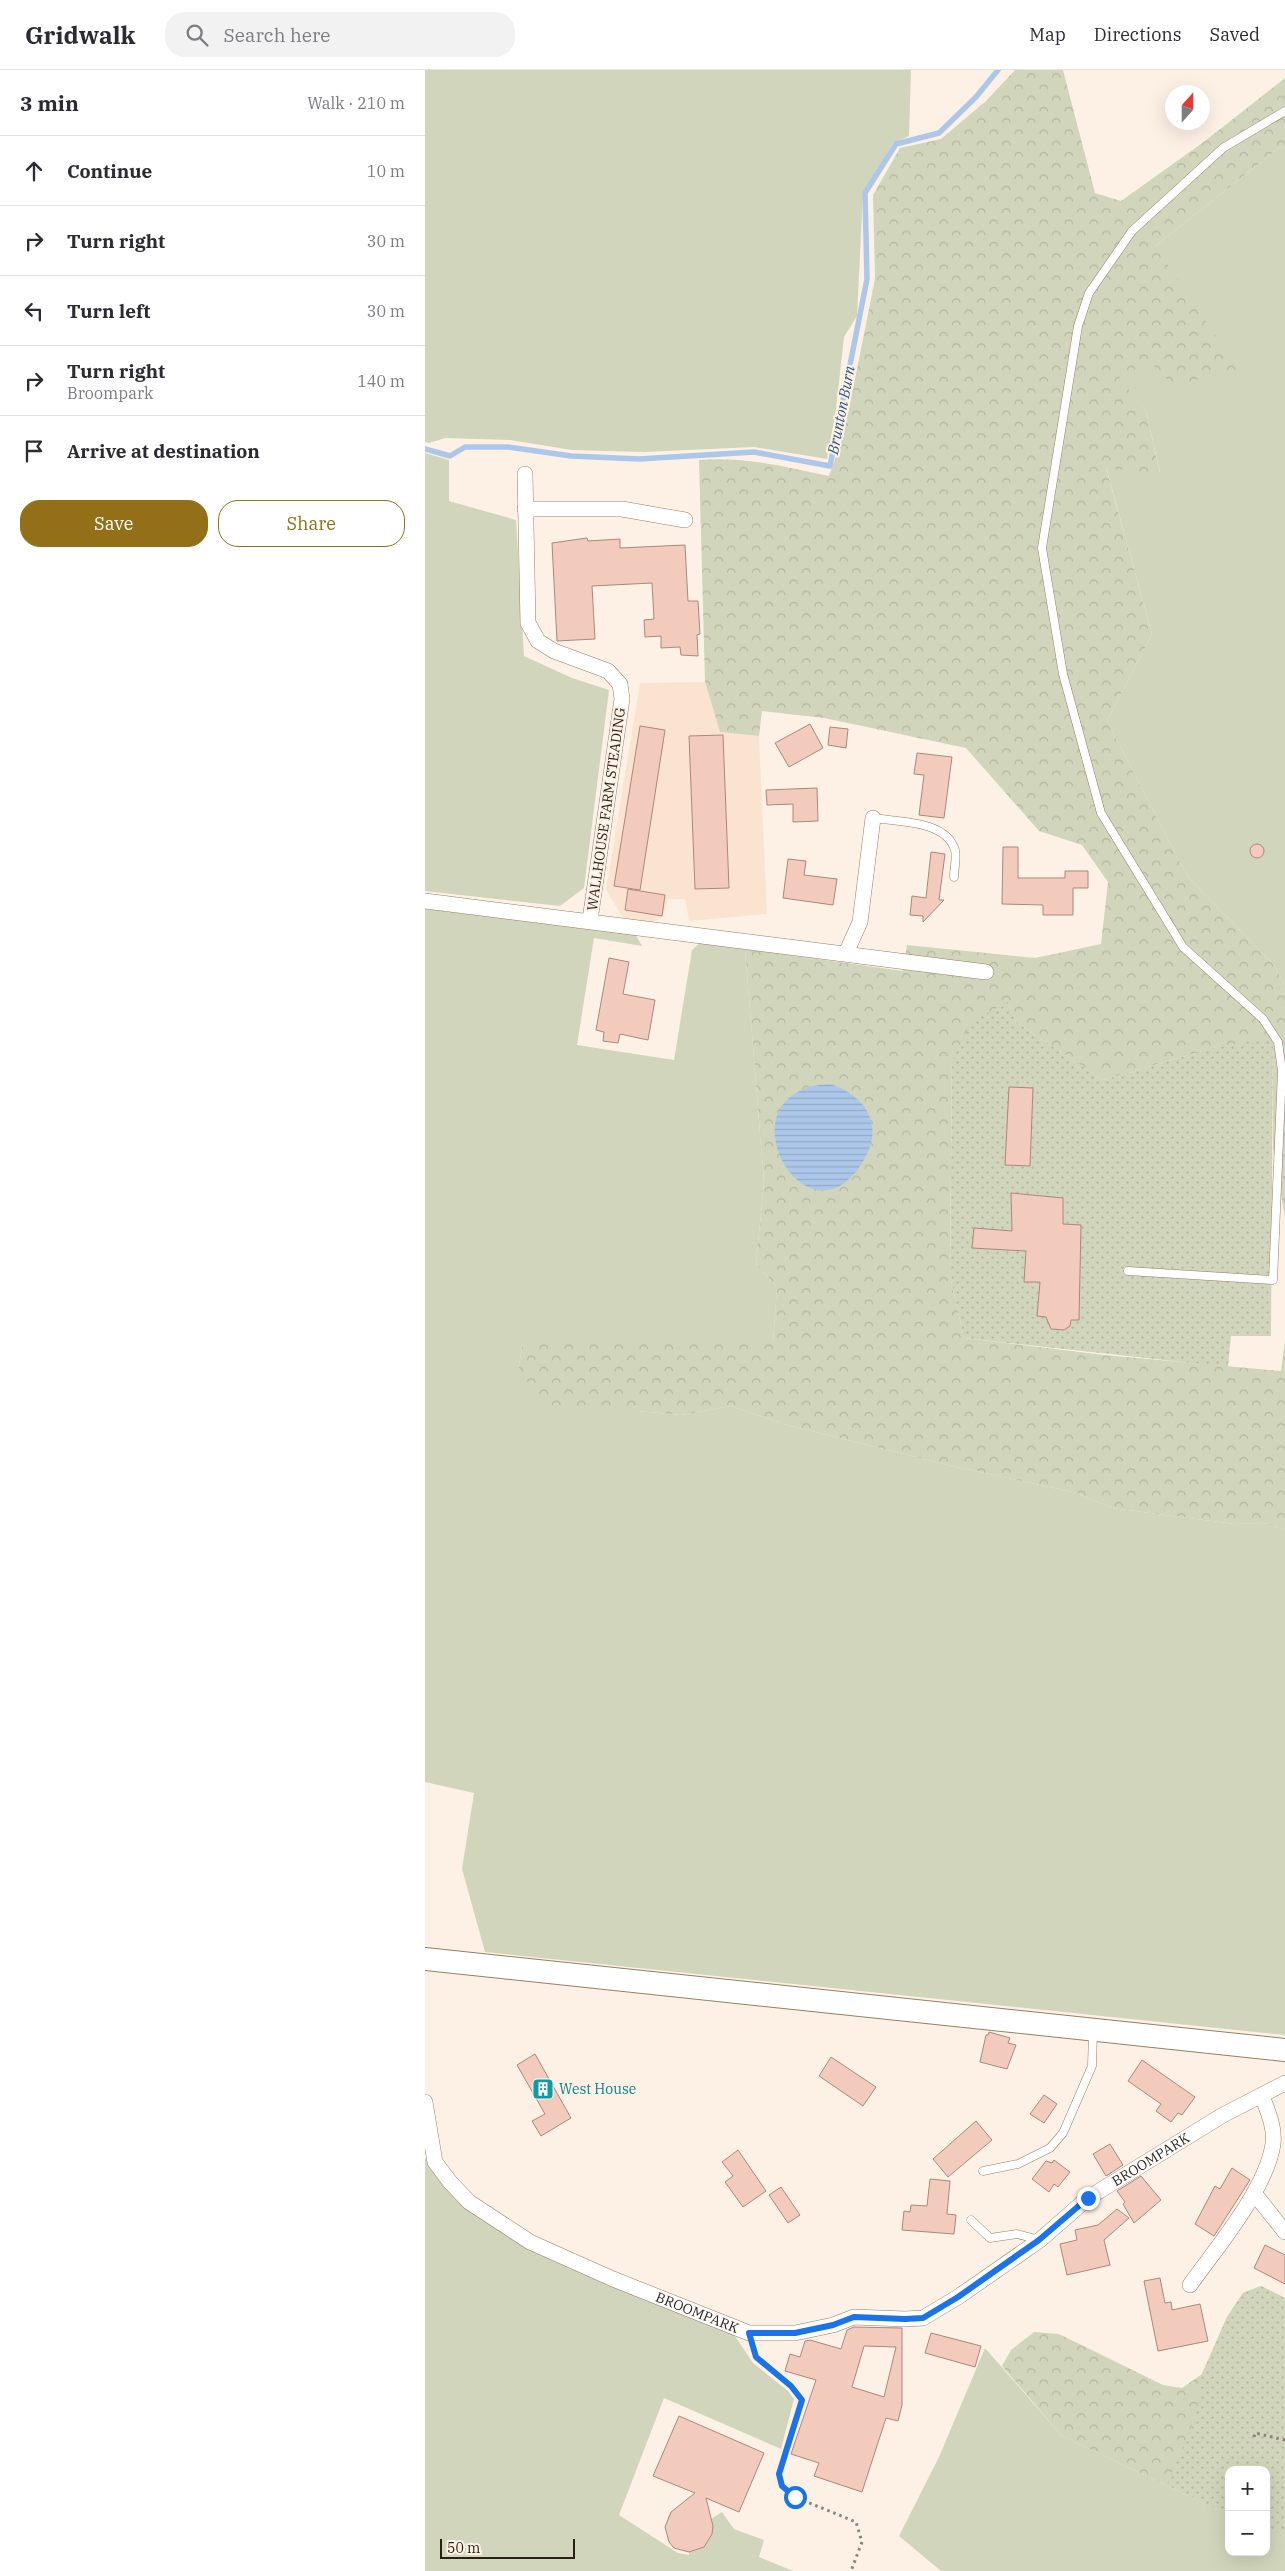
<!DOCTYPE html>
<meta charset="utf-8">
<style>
:root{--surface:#fff;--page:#f2f2f3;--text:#2b2b33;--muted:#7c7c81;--line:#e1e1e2;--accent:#937017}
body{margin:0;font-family:"IBM Plex Serif",serif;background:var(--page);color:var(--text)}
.controls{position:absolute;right:15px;bottom:15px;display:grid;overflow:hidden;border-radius:10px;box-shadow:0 5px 20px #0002}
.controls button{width:45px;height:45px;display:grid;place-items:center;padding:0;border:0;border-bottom:1px solid var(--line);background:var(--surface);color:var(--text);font:25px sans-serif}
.compass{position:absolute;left:740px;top:15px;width:45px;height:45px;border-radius:50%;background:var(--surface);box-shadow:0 5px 20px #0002;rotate:21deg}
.scale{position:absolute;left:15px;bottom:12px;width:135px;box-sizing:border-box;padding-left:5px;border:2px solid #2a1f15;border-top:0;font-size:14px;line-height:18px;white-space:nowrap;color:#2a1f15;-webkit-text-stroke:4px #fdf1e6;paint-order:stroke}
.stop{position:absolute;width:15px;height:15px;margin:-11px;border:4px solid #1a73e8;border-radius:50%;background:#fff}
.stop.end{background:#1a73e8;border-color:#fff;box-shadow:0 1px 5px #0008}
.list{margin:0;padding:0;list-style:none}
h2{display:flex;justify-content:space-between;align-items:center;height:65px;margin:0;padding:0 20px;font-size:21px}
h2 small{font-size:16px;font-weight:400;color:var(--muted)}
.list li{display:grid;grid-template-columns:32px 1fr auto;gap:15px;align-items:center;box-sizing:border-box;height:70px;padding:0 20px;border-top:1px solid var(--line)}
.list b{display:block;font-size:19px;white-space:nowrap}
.list p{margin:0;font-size:16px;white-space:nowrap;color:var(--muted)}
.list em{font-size:16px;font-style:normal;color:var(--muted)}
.actions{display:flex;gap:10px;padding:15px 20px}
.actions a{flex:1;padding:11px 0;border:1px solid var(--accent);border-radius:20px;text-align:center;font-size:18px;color:var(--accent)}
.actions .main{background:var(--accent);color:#fff}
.icon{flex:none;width:28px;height:28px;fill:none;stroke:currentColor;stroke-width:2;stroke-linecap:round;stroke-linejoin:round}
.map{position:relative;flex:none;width:860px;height:2501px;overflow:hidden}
header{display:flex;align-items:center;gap:30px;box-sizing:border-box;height:70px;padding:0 25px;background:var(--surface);border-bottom:1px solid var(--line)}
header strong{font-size:24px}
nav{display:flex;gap:28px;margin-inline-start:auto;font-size:18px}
.search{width:350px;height:45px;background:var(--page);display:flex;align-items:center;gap:12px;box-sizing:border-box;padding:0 18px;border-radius:20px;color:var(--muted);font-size:19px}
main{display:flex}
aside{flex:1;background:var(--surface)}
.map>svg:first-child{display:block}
.built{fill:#fae4d0}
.grass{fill:#d0d5bb}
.forest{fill:url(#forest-crowns)}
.park{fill:url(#park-dots)}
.water{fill:url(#water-rules)}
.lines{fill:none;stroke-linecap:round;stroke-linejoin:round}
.stream{stroke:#acc7e9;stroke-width:5.5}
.building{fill:#f3cbbd;stroke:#ac877a;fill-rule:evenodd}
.lane-casing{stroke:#987e64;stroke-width:9}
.street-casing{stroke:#987e64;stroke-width:16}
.secondary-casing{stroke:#987e64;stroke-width:24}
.path{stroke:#8d8277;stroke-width:3;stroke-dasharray:2.5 4;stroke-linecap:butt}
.lane{stroke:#fff;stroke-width:8}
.street{stroke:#fff;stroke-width:15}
.secondary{stroke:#fff;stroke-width:22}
.route{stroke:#1a73e8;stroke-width:6}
.labels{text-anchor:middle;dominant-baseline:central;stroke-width:4;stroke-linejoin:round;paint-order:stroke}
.street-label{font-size:14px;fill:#2a1f15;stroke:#fdf1e6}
.culture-label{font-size:14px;fill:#0d838f;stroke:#fdf1e6;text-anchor:start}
.water-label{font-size:15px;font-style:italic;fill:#305683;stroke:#fdf1e6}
</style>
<header>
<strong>Gridwalk</strong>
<div class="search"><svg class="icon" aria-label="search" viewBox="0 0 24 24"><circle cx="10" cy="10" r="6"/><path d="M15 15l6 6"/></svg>Search here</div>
<nav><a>Map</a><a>Directions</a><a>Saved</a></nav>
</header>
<main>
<aside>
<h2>3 min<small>Walk · 210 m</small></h2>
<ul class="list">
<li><svg class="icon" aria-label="ahead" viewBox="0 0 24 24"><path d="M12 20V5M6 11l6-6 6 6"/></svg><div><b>Continue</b></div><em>10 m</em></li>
<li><svg class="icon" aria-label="right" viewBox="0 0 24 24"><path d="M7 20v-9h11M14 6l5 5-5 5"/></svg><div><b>Turn right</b></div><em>30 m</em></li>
<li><svg class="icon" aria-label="left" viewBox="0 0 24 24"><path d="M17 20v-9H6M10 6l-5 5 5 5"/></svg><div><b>Turn left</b></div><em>30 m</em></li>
<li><svg class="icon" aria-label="right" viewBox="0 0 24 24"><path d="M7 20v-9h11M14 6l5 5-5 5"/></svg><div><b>Turn right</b><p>Broompark</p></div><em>140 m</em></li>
<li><svg class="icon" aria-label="arrive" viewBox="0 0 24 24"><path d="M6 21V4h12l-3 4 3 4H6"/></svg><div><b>Arrive at destination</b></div></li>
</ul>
<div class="actions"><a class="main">Save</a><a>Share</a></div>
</aside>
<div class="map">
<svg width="860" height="2501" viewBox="0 0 860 2501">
<defs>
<pattern id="forest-crowns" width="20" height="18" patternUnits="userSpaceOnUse" patternTransform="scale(1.25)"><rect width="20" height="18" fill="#d0d5bb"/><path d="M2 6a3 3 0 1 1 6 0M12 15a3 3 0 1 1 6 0" fill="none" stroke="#b3b6a0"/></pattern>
<pattern id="park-dots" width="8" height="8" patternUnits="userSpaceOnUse" patternTransform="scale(1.25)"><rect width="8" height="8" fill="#d0d5bb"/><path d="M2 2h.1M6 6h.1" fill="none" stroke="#b3b6a0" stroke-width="1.8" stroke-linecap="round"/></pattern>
<pattern id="water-rules" width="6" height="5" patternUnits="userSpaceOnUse" patternTransform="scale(1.25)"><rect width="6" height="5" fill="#acc7e9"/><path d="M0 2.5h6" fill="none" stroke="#94aac7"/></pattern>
</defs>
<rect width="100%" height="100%" fill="#fdf1e6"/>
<!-- built -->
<path class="built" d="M 280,612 L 295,662 L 334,666 L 342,844 L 264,851 L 260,829 L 243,829 L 238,847 L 226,853 L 198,848 L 181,820 L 215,613 Z"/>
<!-- grass -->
<path class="grass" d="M 0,0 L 486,0 L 484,66 L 468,73 L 438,123 L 432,246 L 419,267 L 411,339 L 402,389 L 329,377 L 219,382 L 147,380 L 85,370 L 20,368 L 4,373 L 0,372 Z
M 860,76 L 860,916 L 850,896 L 762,806 L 682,651 L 727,564 L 681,397 L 735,402 L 721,341 L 693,308 L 724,291 L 730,176 L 854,78 Z
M 0,383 L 24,390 L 24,431 L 91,450 L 99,586 L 147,608 L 184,620 L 159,818 L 135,836 L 0,821 Z
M 0,835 L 210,864 L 217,876 L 169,868 L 152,975 L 249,990 L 267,880 L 277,871 L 320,879 L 339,1112 L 331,1194 L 352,1217 L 348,1272 L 98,1272 L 93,1301 L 212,1341 L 256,1345 L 306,1336 L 362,1355 L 523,1395 L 652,1423 L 687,1438 L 810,1454 L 838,1453 L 860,1460 L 860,1965 L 60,1882 L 37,1799 L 49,1723 L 0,1712 Z
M 0,2088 L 39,2135 L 308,2263 L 328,2293 L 363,2321 L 369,2329 L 356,2379 L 239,2328 L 194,2445 L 253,2483 L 264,2485 L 264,2482 C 284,2478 287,2467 286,2449 L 297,2442 L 309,2459 L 339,2470 L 334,2487 L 368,2501 L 0,2501 Z
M 560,2278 L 637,2366 L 804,2445 L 804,2482 L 841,2482 L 841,2458 L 860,2465 L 860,2501 L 516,2501 L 474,2466 L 514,2387 Z"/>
<!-- forest -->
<path class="forest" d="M 590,0 L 638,0 L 670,123 L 696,131 L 780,71 L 860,8 L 860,76 L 854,78 L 730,176 L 813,299 L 749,316 L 724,292 L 694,308 L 721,341 L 735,403 L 681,398 L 727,564 L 682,651 L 762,806 L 850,896 L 860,916 L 860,1147 L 848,1080 L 848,968 L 788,978 L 678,1010 L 591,952 L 583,932 L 527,990 L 525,1206 L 539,1268 L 679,1285 L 856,1301 L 860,1271 L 860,1460 L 838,1453 L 810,1454 L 687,1438 L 652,1423 L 523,1395 L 362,1355 L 306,1336 L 256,1345 L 212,1341 L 127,1339 L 93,1301 L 98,1272 L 348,1272 L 352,1217 L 331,1194 L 339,1112 L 320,879 L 478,901 L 482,875 L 610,888 L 676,874 L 683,812 L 657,775 L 614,761 L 541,678 L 399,648 L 337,641 L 334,666 L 295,662 L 280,612 L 274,390 C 318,386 361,397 404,406 L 419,364 L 450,209 L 448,125 L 475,78 L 516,69 L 561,31 Z
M 836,2216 L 860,2228 L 860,2465 L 841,2458 L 841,2400 L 804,2400 L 804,2445 L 637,2366 L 577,2296 L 586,2280 L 609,2262 L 634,2264 L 738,2315 L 757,2318 L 777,2304 L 802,2247 L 818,2223 Z"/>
<!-- park -->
<path class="park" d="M 583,932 L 591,952 L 678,1010 L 788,978 L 848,967 L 846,1266 L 806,1266 L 803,1297 L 539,1268 L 525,1206 L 527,990 L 547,951 Z
M 836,2216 L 860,2228 L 860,2465 L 841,2458 L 841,2400 L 804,2400 L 804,2445 L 742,2415 L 771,2345 L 777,2304 L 802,2247 L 818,2223 Z"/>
<!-- water -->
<path class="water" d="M 405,1014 C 443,1026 460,1058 437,1093 C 381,1184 290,1020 405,1014 Z"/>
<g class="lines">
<!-- stream -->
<path class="stream" d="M 0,379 L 25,386 L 40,377 L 83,377 L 146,386 L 214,389 L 329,382 L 405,396 L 442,209 L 440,123 L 471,74 L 514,63 L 551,27 L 573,0"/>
</g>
<!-- building -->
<path class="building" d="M 162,468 L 163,471 L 195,469 L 195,478 L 260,475 L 263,531 L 273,531 L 275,564 L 272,565 L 273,586 L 256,585 L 255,577 L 236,578 L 236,566 L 220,567 L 219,550 L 229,549 L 227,513 L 167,516 L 170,569 L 132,571 L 127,473 Z
M 385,654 L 398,678 L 364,697 L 350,673 Z
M 215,656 L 240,660 L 215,820 L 189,816 Z
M 405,657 L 423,659 L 421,678 L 403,675 Z
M 298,665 L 304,818 L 270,819 L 264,666 Z
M 492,683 L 527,687 L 519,748 L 494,745 L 499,705 L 489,704 Z
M 392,718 L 393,751 L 368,752 L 368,734 L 342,735 L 341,720 Z
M825 781a7 7 0 1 1 14 0a7 7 0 1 1-14 0Z
M 578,777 L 593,777 L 593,808 L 640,808 L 640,801 L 663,801 L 663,818 L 648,818 L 648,845 L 618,845 L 618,835 L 577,834 Z
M 506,782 L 520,784 L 514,830 L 519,830 L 498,852 L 498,846 L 485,845 L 487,826 L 501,828 Z
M 363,789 L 381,791 L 379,805 L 412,809 L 408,835 L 358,828 Z
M 203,819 L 240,825 L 237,846 L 200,840 Z
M 184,888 L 204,892 L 198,924 L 230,930 L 223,970 L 195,964 L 193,973 L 178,971 L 179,962 L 171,960 Z
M 584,1017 L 608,1018 L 605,1096 L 580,1095 Z
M 586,1123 L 638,1128 L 638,1154 L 656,1155 L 654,1250 L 646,1250 L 645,1256 L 639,1260 L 626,1259 L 621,1247 L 612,1246 L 615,1212 L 599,1212 L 601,1181 L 547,1178 L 549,1158 L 587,1161 Z
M 564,1962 L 585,1968 L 583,1973 L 591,1975 L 582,1999 L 555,1992 L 561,1965 L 563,1965 Z
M 110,1984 L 146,2048 L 116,2066 L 107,2051 L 120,2044 L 92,1995 Z
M 406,1987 L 451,2017 L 438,2036 L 394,2006 Z
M 717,1990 L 770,2027 L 757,2045 L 753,2043 L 746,2052 L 731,2041 L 736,2034 L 703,2011 Z
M 619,2025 L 632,2034 L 619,2053 L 605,2044 Z
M 551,2051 L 567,2070 L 523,2107 L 508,2089 Z
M 685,2074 L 698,2095 L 681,2106 L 668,2084 Z
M 313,2080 L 341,2121 L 318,2137 L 300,2112 L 308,2106 L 297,2092 Z
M 629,2090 L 645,2102 L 633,2117 L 629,2114 L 624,2122 L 607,2109 L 621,2091 L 627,2093 Z
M 807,2098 L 825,2110 L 789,2166 L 770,2154 L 790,2116 L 795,2119 Z
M 716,2106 L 736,2130 L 709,2153 L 698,2134 L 700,2132 L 692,2121 Z
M 505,2109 L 525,2111 L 522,2144 L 531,2145 L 529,2164 L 477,2160 L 479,2141 L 485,2142 L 486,2135 L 502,2136 Z
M 356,2117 L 375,2145 L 363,2153 L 344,2125 Z
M 692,2139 L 704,2148 L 679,2170 L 685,2195 L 642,2205 L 635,2174 L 652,2170 L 650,2160 L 673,2155 Z
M 840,2175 L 860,2185 L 860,2214 L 829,2198 Z
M 735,2208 L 740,2233 L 746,2232 L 747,2240 L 775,2234 L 783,2271 L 733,2281 L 719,2211 Z
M 429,2257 L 477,2258 L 477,2335 L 473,2351 L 461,2348 L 437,2422 L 389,2406 L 394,2393 L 366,2384 L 391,2310 L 360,2301 L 365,2284 L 375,2287 L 380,2271 L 385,2270 L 416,2279 L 422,2260 ZM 439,2276 L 471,2277 L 459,2327 L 427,2317 Z
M 506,2263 L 556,2276 L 550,2297 L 500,2283 Z
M 254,2346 L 339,2383 L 314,2442 L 281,2428 L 288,2456 L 287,2464 L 279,2477 L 264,2482 L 249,2478 L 244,2472 L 240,2457 L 246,2442 L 270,2423 L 228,2406 Z"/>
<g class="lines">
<!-- lane casing -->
<g class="lane-casing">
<path id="lane" d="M 448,748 C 473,752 521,750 530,780 C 532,788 529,799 529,807
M 703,1201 L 848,1210 L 857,1001 L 853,972 L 838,949 L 758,877 L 676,743 L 638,604 L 617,478 L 653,256 L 664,223 L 707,161 L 798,78 L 860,41
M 558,2101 L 593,2094 L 625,2078 L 638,2063 L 667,1996 L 668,1962
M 546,2150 L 565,2168 L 592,2164 L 615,2170"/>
</g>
<!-- street casing -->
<g class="street-casing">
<g id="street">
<path d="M 100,404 L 103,553 L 113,571 L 129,581 L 183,601 L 195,614 L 197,629 L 165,850"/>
<path d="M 100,439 L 197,439 L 260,450"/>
<path d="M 0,831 L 561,902"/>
<path d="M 421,883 L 435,852 L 448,748"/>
<path id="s1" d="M 0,2032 L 10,2092 L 25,2112 L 44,2132 L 105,2172 L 188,2209 L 324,2263 L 370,2263 L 408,2255 L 429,2247 L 480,2249 L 498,2248 L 533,2227 L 615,2170 L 663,2128 L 798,2045 L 860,2013"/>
<path d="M 829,2123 L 860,2162"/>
<path d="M 765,2215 C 792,2177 841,2120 848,2074 C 850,2057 843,2042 837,2026"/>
</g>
</g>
<!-- secondary casing -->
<g class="secondary-casing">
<path id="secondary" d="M 0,1889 L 860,1980"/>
</g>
<!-- path -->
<path class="path" d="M 328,2278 L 331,2287 L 366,2316 L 377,2330 L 354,2404 L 357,2416 L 370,2427 L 431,2452 L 437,2472 L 426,2501
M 829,2367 L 830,2363 L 860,2370"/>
<!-- lane -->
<use href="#lane" class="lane"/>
<!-- street -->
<use href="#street" class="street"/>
<!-- secondary -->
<use href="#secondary" class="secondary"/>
</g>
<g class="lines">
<!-- route -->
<path class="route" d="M 370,2427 L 357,2416 L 354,2404 L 377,2330 L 366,2316 L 331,2287 L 324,2263 L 370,2263 L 408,2255 L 429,2247 L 480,2249 L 498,2248 L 533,2227 L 614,2170 L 663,2128"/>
</g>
<!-- icons -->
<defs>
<g id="building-square" transform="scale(1.125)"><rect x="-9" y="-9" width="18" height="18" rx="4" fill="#0f9aa8" stroke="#fdf1e6"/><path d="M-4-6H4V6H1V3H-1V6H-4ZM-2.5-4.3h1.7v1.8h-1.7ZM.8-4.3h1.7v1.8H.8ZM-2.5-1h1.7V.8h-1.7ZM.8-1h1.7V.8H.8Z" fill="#fff"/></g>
</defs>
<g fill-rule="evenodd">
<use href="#building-square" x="118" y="2019"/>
</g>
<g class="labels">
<!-- street labels -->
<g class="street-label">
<text transform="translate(181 739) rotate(-82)">WALLHOUSE FARM STEADING</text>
<text stroke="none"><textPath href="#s1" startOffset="878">BROOMPARK</textPath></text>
<text stroke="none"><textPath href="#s1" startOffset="368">BROOMPARK</textPath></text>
</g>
<!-- culture labels -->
<g class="culture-label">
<text x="134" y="2019">West House</text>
</g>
<!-- water labels -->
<g class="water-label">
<text transform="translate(416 340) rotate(-79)">Brunton Burn</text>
</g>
</g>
</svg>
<div class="controls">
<button>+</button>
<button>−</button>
</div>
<svg class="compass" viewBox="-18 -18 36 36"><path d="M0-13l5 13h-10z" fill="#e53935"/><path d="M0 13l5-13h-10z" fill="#7c7c81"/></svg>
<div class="scale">50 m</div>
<div class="stop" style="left:370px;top:2427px"></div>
<div class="stop end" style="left:663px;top:2128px"></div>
</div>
</main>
